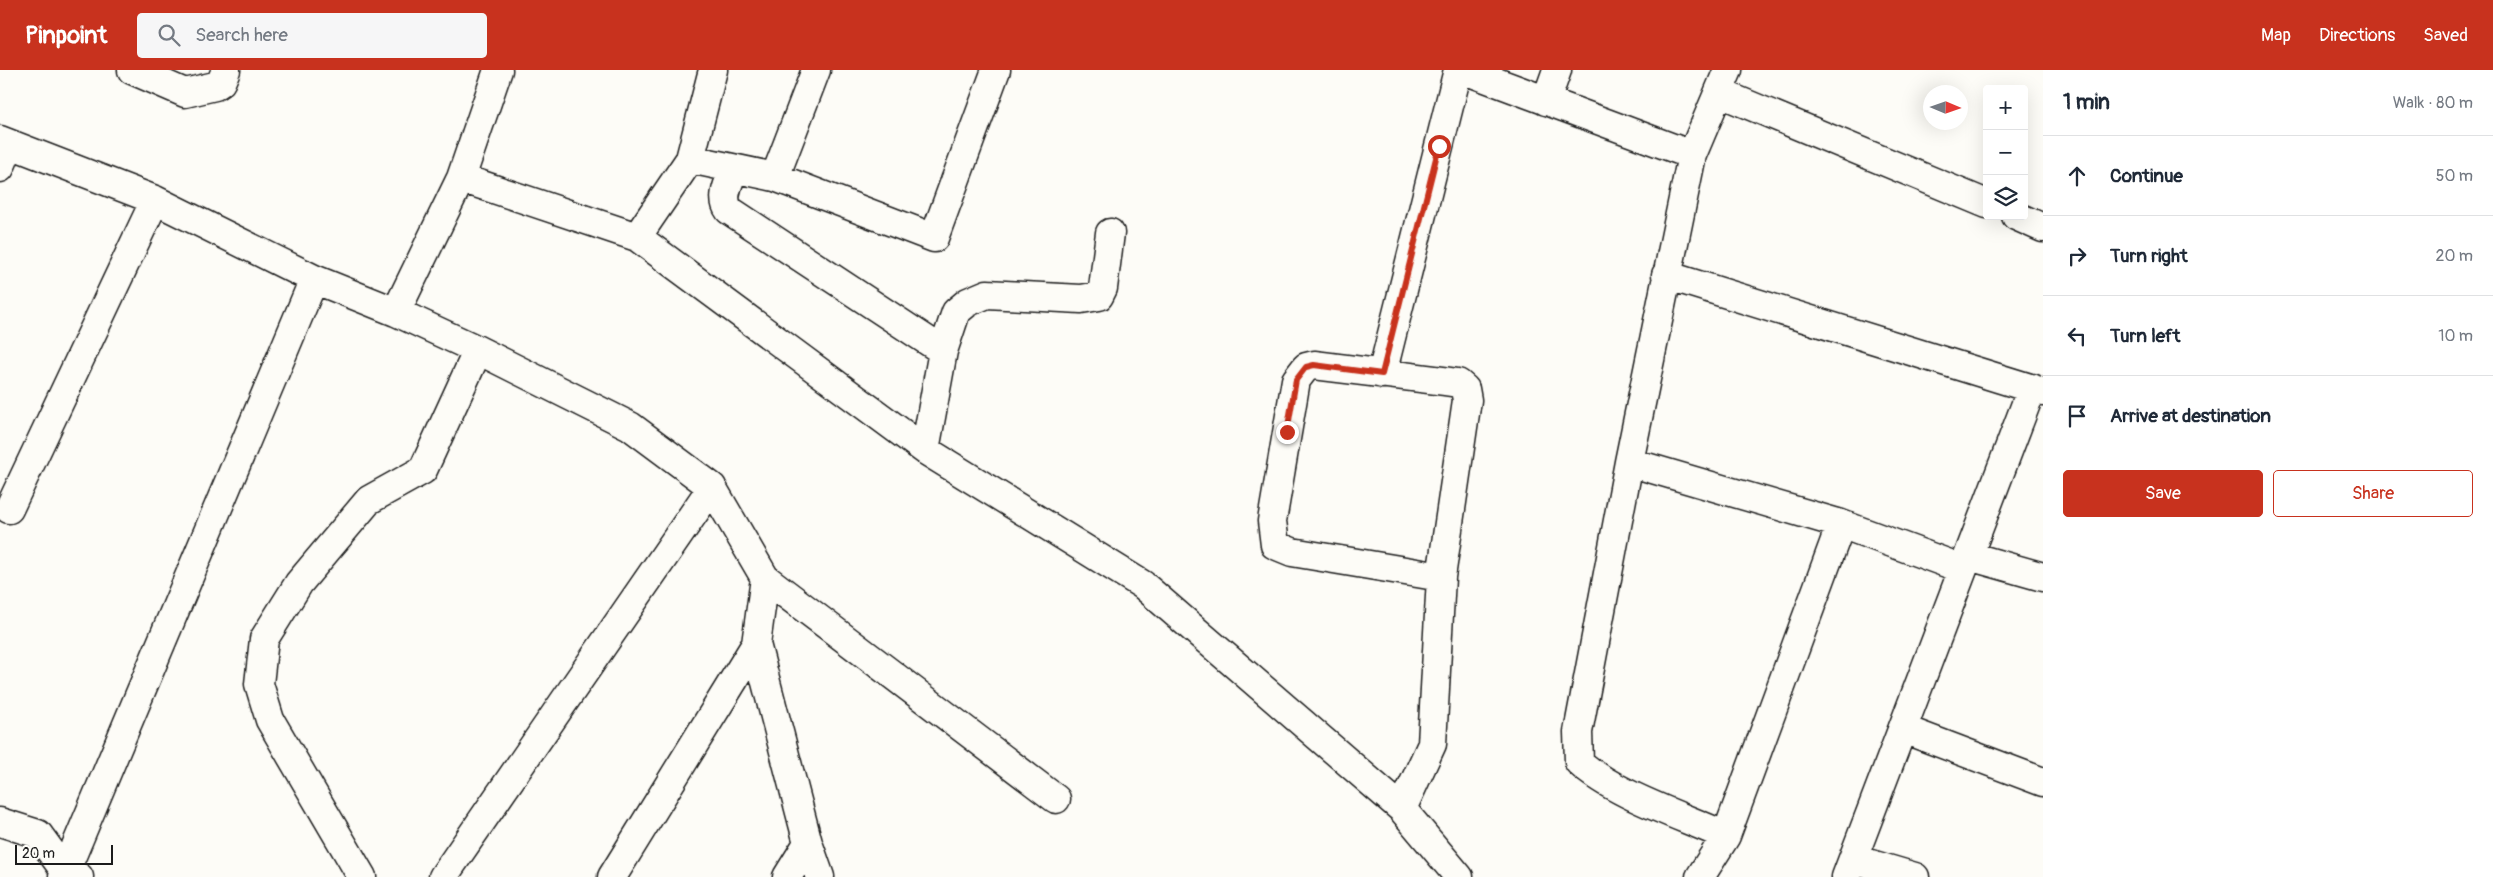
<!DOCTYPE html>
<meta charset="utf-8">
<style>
:root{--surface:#fff;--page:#f6f6f7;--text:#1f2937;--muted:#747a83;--line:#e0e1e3;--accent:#c8321e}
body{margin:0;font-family:Pangolin,sans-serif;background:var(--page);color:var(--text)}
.controls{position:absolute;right:15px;top:15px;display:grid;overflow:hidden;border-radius:5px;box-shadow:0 5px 20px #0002}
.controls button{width:45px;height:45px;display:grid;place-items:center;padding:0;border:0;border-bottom:1px solid var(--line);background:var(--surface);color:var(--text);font:25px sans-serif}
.compass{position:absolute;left:1923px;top:15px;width:45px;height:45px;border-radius:50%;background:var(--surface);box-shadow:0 5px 20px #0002;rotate:92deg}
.scale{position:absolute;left:15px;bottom:12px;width:98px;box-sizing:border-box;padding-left:5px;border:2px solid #1c1c1c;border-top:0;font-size:14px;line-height:18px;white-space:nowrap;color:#1c1c1c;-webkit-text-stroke:4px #fdfcf7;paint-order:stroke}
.stop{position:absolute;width:15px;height:15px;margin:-11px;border:4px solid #c8321e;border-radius:50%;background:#fff}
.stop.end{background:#c8321e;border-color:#fff;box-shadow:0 1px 5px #0008}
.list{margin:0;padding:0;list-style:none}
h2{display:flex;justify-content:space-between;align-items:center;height:65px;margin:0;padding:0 20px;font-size:21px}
h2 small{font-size:16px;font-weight:400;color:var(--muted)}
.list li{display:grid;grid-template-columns:32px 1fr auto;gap:15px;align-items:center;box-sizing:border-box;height:80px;padding:0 20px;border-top:1px solid var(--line)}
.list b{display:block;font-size:19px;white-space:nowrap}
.list em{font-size:16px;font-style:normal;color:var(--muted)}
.actions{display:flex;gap:10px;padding:15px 20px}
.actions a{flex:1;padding:11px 0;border:1px solid var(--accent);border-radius:5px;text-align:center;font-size:18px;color:var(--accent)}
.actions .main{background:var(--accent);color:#fff}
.icon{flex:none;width:28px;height:28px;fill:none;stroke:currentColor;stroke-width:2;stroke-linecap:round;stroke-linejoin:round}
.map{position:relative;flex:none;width:2043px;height:807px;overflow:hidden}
header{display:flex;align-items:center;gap:30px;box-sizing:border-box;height:70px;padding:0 25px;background:var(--accent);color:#fff}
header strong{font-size:24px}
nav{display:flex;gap:28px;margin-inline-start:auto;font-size:18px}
.search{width:350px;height:45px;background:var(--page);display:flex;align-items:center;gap:12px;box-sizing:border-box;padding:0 18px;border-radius:5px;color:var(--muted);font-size:19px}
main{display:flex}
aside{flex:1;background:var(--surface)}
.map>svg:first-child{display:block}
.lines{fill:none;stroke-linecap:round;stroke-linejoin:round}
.minor-casing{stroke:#1c1c1c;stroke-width:31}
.minor{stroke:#fdfcf7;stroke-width:28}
.route{stroke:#c8321e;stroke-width:6}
</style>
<header>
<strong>Pinpoint</strong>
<div class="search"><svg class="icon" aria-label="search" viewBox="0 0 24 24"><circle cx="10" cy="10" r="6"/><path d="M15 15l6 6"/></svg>Search here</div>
<nav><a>Map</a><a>Directions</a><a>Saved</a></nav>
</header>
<main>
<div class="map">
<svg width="2043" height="807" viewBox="0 0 2043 807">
<rect width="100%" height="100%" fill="#fdfcf7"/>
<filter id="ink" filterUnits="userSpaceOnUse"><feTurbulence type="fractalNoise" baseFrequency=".02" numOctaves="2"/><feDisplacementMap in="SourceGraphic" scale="10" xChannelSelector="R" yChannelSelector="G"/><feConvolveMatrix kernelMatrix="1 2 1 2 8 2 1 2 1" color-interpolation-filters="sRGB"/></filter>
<g filter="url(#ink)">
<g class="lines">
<!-- minor casing -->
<g class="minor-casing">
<path id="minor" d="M 132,0 L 185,23 L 215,16 L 221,12 L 226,0
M 1464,0 L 1692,85
M 1720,23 L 1987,134
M 1546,31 L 1557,0
M 0,70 L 155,130 L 314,209 L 396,242 L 478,280 L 630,356 L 712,417 L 765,508 L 756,574 L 808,773 L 820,807
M 690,89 L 775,107 L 934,168 L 996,0
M 0,98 L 10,74
M 734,99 C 729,112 720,128 729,140 L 943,281
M 775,107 L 816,0
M 461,108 L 637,167 L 690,89 L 713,0
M 2016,146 L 2043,158
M 1110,163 L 1103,218 L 1099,226 L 1081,229 L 987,224 L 968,232 L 956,242 L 943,281 L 925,380 L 1143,515 L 1402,739 L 1459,807
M 637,167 L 925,380
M 1666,205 L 2043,322
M 396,242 L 461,108 L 498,0
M 1382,304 L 1458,0
M 1629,392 L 1841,454 L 1963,499
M 9,439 L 155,130
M 1969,486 L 2043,507
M 765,508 L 1056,729
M 1903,659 L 2043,712
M 1402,739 L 1432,674 L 1441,507 L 1467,330 L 1465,319 L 1458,313 L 1444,311 L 1314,295 L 1306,297 L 1296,310 L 1272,451 L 1275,475 L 1292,482 L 1441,507
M 0,752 L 38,764 L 65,801 L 79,807
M 1726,766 L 1841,454
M 1854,789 L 1915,807
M 63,807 L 314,209
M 362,807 L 270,650 L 259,614 L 264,569 L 299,513 L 369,430 L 423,400 L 478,280
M 443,807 L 712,417
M 612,807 L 756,574
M 787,807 L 808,773
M 1700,807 L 1726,766 C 1682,746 1613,724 1579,692 L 1578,662 L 1629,392 L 1692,85 L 1728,0
M 1846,807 L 2032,318"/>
</g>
<!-- minor -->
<use href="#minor" class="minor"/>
</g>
</g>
<g class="lines" filter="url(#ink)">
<!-- route -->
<path class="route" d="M 1287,362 L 1296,310 L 1306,297 L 1314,295 L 1382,304 L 1439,76"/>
</g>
</svg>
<div class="controls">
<button>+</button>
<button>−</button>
<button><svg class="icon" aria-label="layers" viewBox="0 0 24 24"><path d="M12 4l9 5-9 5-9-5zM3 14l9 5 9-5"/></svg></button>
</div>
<svg class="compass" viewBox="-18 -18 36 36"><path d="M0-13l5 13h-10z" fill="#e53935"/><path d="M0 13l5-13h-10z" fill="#747a83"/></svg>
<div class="scale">20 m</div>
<div class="stop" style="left:1439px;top:76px"></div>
<div class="stop end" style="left:1287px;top:362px"></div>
</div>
<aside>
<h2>1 min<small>Walk · 80 m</small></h2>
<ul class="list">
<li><svg class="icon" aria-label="ahead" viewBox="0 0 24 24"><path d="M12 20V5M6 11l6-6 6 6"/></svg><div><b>Continue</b></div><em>50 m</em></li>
<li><svg class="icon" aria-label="right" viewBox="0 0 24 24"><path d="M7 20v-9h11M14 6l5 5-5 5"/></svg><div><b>Turn right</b></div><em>20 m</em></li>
<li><svg class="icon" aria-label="left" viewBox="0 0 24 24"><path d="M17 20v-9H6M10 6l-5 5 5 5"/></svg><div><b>Turn left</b></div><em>10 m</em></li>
<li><svg class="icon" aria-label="arrive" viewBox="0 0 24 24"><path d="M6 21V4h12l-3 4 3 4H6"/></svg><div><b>Arrive at destination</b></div></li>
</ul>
<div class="actions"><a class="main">Save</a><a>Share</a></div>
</aside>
</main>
